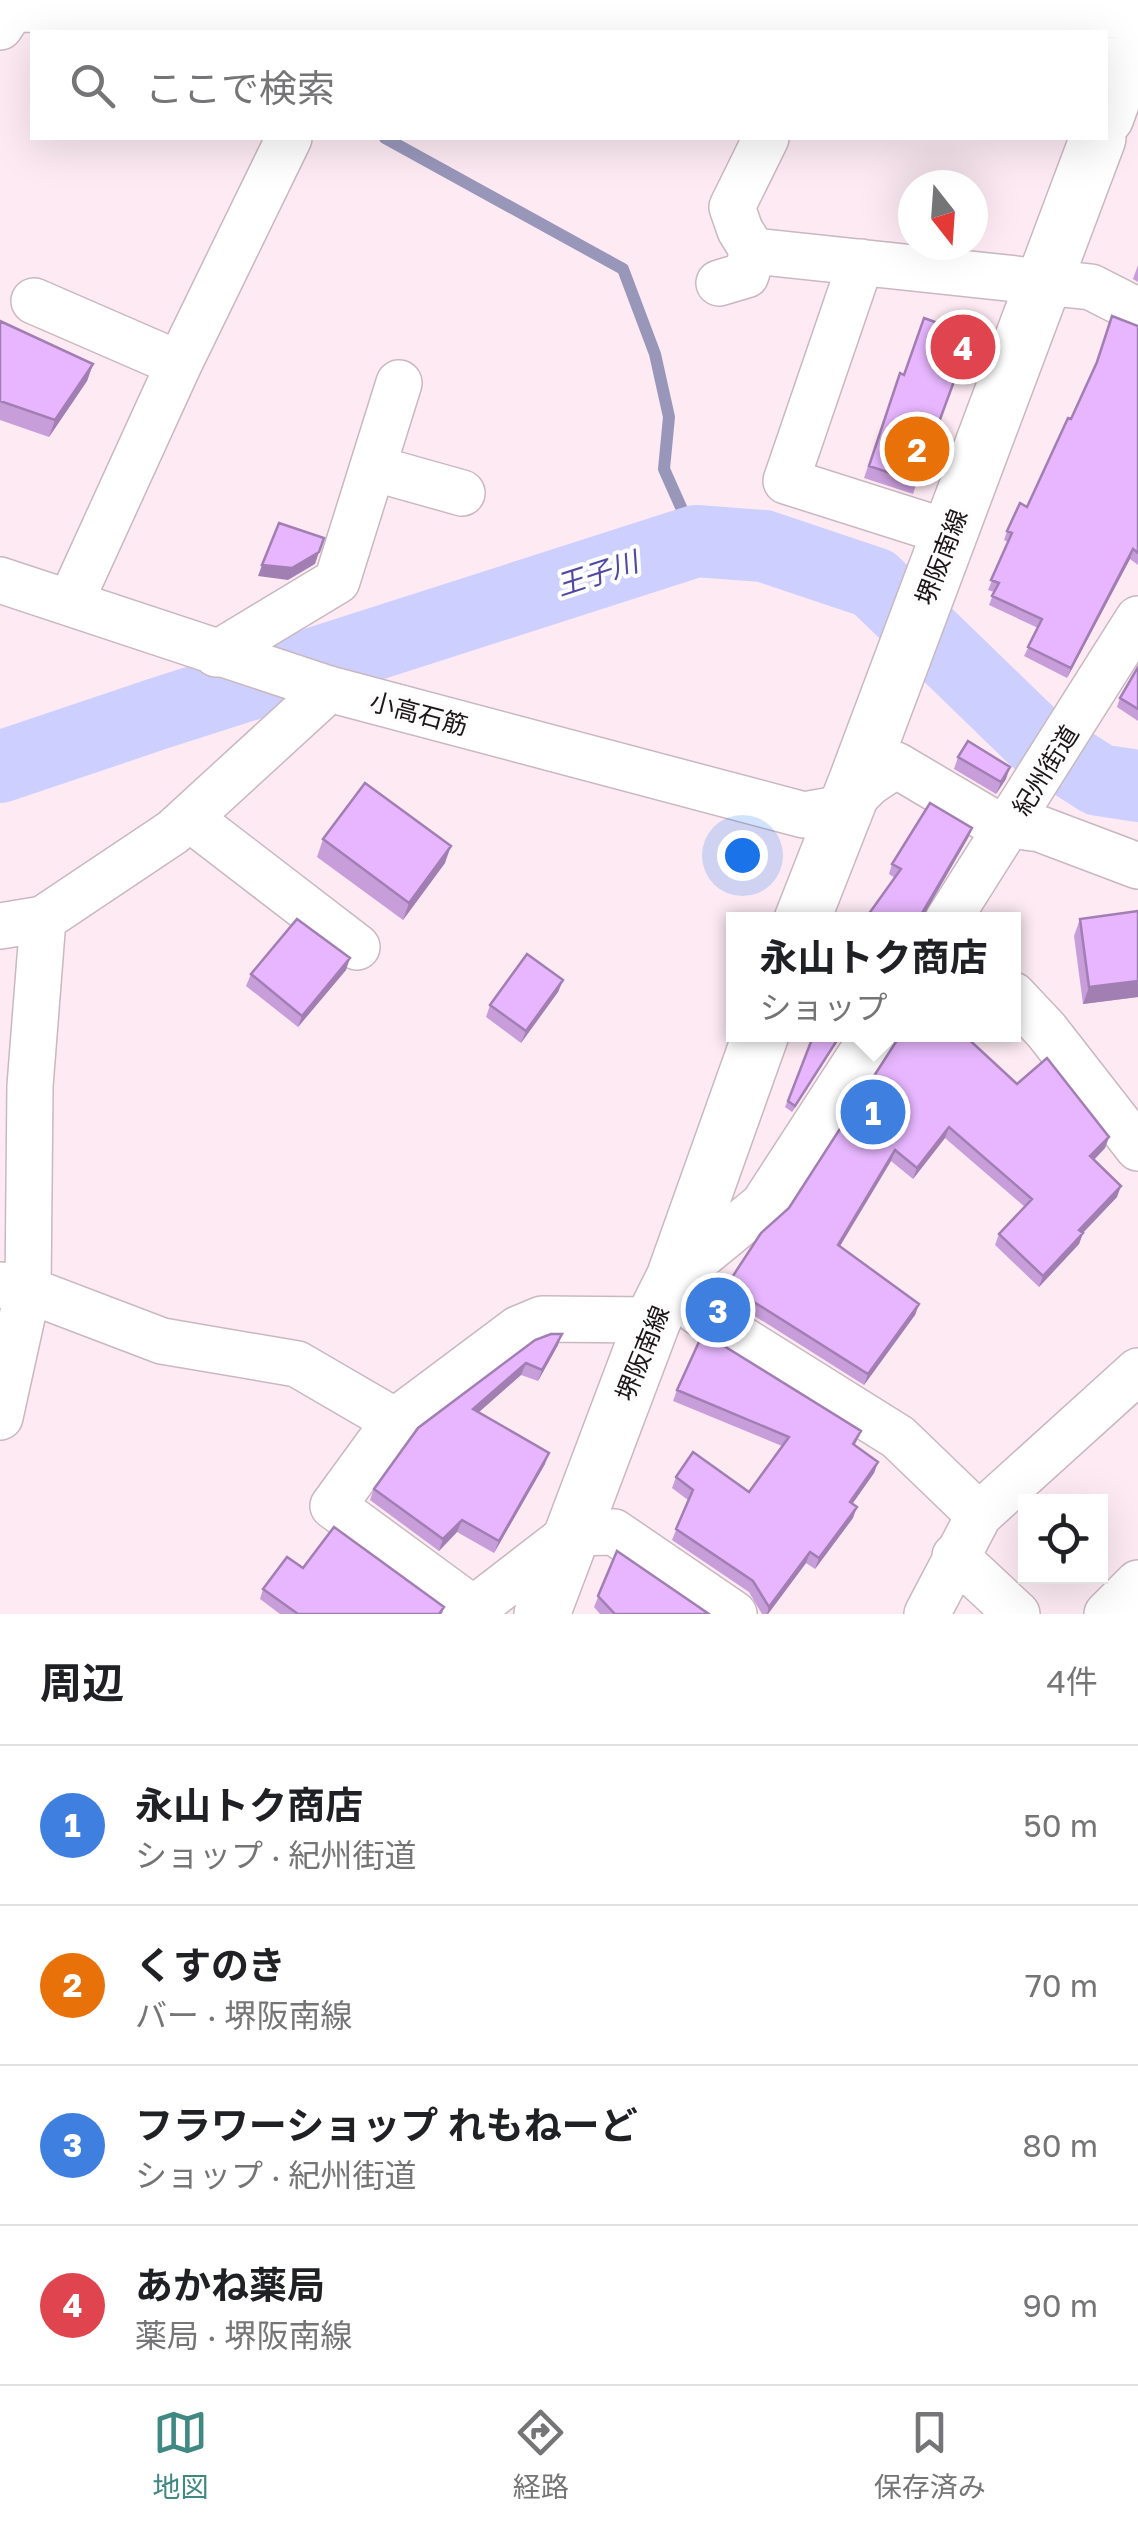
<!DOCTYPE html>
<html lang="ja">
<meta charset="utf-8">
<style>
:root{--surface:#fff;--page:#f2f2f2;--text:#202124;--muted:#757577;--line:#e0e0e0;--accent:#408882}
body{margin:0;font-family:"Golos Text","Noto Sans JP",sans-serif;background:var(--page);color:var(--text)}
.controls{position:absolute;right:30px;bottom:30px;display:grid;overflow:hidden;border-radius:0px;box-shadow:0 10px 40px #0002}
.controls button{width:90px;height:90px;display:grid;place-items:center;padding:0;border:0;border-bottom:2px solid var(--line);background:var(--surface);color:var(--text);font:50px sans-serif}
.compass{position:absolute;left:898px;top:170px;width:90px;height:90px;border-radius:50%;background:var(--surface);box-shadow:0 10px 40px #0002;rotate:163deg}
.you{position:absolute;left:742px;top:855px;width:35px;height:35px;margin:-25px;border:8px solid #fff;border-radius:50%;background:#1a73e8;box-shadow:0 0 0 15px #1a73e833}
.badge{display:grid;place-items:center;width:65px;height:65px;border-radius:50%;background:var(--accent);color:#fff;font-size:32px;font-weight:700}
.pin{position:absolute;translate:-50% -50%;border:5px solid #fff;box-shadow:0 2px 10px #0006}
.popup{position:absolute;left:726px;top:912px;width:295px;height:130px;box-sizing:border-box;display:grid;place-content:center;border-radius:0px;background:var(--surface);filter:drop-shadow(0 2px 8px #0005);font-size:32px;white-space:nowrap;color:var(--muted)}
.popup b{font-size:38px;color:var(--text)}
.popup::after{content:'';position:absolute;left:50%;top:100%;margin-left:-20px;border:20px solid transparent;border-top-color:var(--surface)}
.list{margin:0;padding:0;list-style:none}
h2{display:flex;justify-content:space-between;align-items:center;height:130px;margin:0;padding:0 40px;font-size:42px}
h2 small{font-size:32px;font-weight:400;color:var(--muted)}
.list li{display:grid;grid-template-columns:65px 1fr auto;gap:30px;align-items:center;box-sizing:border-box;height:160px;padding:0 40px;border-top:2px solid var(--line)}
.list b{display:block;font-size:38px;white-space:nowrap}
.list p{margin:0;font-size:32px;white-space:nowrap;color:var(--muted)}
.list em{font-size:32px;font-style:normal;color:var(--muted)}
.icon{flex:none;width:55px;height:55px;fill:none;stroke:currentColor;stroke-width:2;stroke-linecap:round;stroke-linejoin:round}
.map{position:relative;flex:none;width:1138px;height:1614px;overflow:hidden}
.search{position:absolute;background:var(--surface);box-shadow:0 10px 40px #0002;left:30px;right:30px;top:30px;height:110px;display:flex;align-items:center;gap:25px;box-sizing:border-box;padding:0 35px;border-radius:0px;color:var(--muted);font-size:38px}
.sheet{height:770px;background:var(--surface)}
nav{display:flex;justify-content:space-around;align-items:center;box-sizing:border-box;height:140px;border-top:2px solid var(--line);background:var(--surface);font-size:28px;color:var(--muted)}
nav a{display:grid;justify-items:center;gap:5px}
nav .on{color:var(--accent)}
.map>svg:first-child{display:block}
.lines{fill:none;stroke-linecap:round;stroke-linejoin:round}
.stream{stroke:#9897ba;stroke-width:12}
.river{stroke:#cdcfff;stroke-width:72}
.minor-casing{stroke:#cab8c1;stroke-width:48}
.major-casing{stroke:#cab8c1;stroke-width:58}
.highway-casing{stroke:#cab8c1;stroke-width:58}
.minor{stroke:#fff;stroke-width:45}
.major{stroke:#fff;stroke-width:55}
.highway{stroke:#fff;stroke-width:55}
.wall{fill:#c79dda}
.shaded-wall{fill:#a27fb2}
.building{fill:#e7b6fe;stroke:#a27fb2;stroke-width:2.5}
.labels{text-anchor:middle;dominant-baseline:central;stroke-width:8;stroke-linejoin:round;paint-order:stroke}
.street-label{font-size:25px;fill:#1c1519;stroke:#fdfdfd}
.water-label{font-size:28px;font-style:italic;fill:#5048a2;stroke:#fdfdfd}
</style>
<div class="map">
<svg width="1138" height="1614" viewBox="0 0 1138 1614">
<rect width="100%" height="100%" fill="#fdeaf3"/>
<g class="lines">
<!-- stream -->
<path class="stream" d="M 385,138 L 623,269 L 655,354 L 669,417 L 664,469 L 696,541"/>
<!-- river -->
<path class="river" d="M 0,767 L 157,714 L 696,541 L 764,546 L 874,583 L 1036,740 L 1099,780 L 1138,786"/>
<!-- minor casing -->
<g class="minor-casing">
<path id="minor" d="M 0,27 L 12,9 L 209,12
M 753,251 L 1091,287 L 1138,311
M 861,262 L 786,481 L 950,533
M 719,283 L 746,275 L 753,251 L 740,230 L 732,207 L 766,138
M 34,301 L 179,364
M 373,468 L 462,493
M 0,580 L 329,689 L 804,815 L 844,808 L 869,783 L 896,765 L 994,823 L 1040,829 L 1138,866
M 70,603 L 179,364 L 289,138
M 216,654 L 337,581 L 399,383
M 189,818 L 357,947
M 948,920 L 1138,619
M 0,926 L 43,919
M 1013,995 L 1046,1030 L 1138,1148
M 674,1278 L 763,1205 L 874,1034
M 0,1285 L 28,1290 L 162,1341 L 297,1364 L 395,1421
M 698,1312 L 898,1437 L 979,1515
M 0,1417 L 28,1290 L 30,1086 L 43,919 L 173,832 L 329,689
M 955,1556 L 1017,1614
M 472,1608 L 333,1506 L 395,1421 L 518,1329 L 542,1319 L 653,1320
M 467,1614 L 572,1533 L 614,1532 L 734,1614
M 927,1614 L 979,1515 L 1138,1371
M 1107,1614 L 1138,1583"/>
</g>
<!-- major casing -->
<g class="major-casing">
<path id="major" d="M 209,0 L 209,12 L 773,22 L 996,8 L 1138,10
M 1106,117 L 1138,26
M 802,920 L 857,780 L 1098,138
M 542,1614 L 653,1320 L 674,1278 L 761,1034"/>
</g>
<!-- highway casing -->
<g class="highway-casing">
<path id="highway" d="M 907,0 L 996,8"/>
</g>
<!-- minor -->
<use href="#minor" class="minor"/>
<!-- major -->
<use href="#major" class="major"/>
<!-- highway -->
<use href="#highway" class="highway"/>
</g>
<!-- wall -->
<path class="wall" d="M 1138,265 L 1138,282 L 1133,279 Z
M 0,321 L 93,364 L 87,381 L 49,437 L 0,420 Z
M 1138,326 L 1138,565 L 1130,559 L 1067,678 L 1024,656 L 1038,628 L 989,605 L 994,592 L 988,590 L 1008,542 L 1004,540 L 1007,531 L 1027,507 L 1071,419 L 1096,364 Z
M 900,373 L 917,482 L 913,494 L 864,478 Z
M 1138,667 L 1138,721 L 1117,707 L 1120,698 Z
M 958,757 L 1006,779 L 996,794 L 954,769 Z
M 972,828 L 968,838 L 921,920 L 866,920 L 895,878 L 889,874 L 892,864 Z
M 323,839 L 445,863 L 403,920 L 317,857 Z
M 1138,911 L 1138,997 L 1083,1004 L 1074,936 L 1080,919 Z
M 346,970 L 298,1027 L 246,986 L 251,974 Z
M 563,980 L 558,992 L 521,1043 L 486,1017 L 490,1005 Z
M 814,1034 L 842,1034 L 792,1112 L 785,1107 Z
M 1017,1084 L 1109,1137 L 1105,1148 L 1094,1160 L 1117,1197 L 1083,1233 L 1079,1244 L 1039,1287 L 995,1245 L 999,1234 L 1025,1207 L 945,1138 L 913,1179 L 891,1161 L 840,1246 L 919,1304 L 915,1315 L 864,1385 L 723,1296 L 727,1285 L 789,1208 Z
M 535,1340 L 558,1345 L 538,1381 L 521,1375 L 478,1412 L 545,1464 L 494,1553 L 457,1532 L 439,1551 L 370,1500 L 374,1489 Z
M 677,1390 L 861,1431 L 855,1445 L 878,1462 L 874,1473 L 852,1504 L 853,1518 L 815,1569 L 806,1563 L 768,1614 L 762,1614 L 749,1592 L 672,1540 L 688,1500 L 672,1488 L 676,1477 L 749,1492 L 782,1446 L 673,1401 Z
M 617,1551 L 709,1614 L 600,1614 L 594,1607 Z
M 303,1568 L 444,1607 L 442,1614 L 280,1614 L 260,1599 L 263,1589 Z"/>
<!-- shaded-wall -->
<path class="shaded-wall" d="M 93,364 L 87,381 L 49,437 L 55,420 Z
M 1133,549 L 1130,559 L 1067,678 L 1071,668 Z
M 319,552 L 315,564 L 288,580 L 258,576 L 262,565 Z
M 1010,767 L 1006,779 L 996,794 L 1001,782 Z
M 972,828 L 968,838 L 921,920 L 918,920 Z
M 451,846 L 445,863 L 403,920 L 409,903 Z
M 350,958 L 346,970 L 298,1027 L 302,1016 Z
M 563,980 L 558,992 L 521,1043 L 526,1031 Z
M 1138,981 L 1138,997 L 1083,1004 L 1089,987 Z
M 841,1034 L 842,1034 L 792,1112 L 795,1106 Z
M 949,1127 L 945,1138 L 913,1179 L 917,1168 Z
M 1109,1137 L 1105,1148 L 1086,1168 L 1090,1156 Z
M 895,1150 L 891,1161 L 834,1256 L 838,1245 Z
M 1121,1186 L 1117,1197 L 1075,1241 L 1079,1230 Z
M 1083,1233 L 1079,1244 L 1039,1287 L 1043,1276 Z
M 919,1304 L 915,1315 L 864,1385 L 868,1374 Z
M 562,1334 L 558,1345 L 538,1381 L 542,1370 Z
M 526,1363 L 521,1375 L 469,1421 L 473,1409 Z
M 549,1453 L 545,1464 L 494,1553 L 499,1541 Z
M 878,1462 L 874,1473 L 846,1513 L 850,1502 Z
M 857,1507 L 853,1518 L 815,1569 L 819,1558 Z
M 462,1520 L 457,1532 L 439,1551 L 443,1539 Z
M 810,1552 L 806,1563 L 768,1614 L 767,1614 L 769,1607 Z"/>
<!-- building -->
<path class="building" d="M 1112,316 L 1138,326 L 1138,553 L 1133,549 L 1071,668 L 1028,647 L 1042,619 L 992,596 L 999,583 L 991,580 L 1012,533 L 1007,531 L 1020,503 L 1027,507 L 1068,418 L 1071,419 L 1097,362 Z
M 924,318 L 971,335 L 917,482 L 869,466 L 900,373 L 904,375 Z
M 0,321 L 93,364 L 55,420 L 0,401 Z
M 279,523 L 324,538 L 319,552 L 292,568 L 262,565 Z
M 1138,667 L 1138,709 L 1120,698 Z
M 968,741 L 1010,767 L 1001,782 L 958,757 Z
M 365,783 L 451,846 L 409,903 L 323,839 Z
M 930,803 L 972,828 L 918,920 L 874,920 L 868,915 L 901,869 L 892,864 Z
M 1138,911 L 1138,981 L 1089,987 L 1080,919 Z
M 297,919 L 350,958 L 302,1016 L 251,974 Z
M 527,954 L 563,980 L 526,1031 L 490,1005 Z
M 814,1034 L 841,1034 L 795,1106 L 788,1101 Z
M 901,1034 L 963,1034 L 1017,1084 L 1047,1058 L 1109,1137 L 1090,1156 L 1121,1186 L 1079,1230 L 1083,1233 L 1043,1276 L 999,1234 L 1032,1199 L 949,1127 L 917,1168 L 895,1150 L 838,1245 L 919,1304 L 868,1374 L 727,1285 L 761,1233 L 789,1208 Z
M 703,1333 L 861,1431 L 853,1444 L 878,1462 L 850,1502 L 857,1507 L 819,1558 L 810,1552 L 769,1607 L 753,1581 L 676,1529 L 693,1490 L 676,1477 L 693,1452 L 749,1492 L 789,1437 L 677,1390 Z
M 551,1334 L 562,1334 L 542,1370 L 526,1363 L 473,1409 L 549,1453 L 499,1541 L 462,1520 L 443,1539 L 374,1489 L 418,1428 L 535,1340 Z
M 334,1527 L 444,1607 L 439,1614 L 298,1614 L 263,1589 L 287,1557 L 303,1568 Z
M 617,1551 L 709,1614 L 615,1614 L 598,1596 Z"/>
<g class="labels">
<!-- street labels -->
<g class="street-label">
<text transform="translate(941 557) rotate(-69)">堺阪南線</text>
<text transform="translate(419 713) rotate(15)">小高石筋</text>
<text transform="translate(1045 770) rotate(-58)">紀州街道</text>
<text transform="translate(642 1353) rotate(-68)">堺阪南線</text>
</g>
<!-- water labels -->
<g class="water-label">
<text transform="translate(597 573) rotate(-18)">王子川</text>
</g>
</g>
</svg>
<div class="controls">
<button><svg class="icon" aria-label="locate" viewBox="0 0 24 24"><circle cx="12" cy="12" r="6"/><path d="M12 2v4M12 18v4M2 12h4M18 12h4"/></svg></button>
</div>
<svg class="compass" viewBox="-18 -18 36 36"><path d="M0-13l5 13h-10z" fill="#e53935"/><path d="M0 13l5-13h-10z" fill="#757577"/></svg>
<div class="you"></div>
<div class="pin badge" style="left:873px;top:1112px;background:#3f7fe0">1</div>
<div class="popup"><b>永山トク商店</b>ショップ</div>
<div class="pin badge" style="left:917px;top:449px;background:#e8710a">2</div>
<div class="pin badge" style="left:718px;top:1310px;background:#3f7fe0">3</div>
<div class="pin badge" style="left:963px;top:347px;background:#e0444e">4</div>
<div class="search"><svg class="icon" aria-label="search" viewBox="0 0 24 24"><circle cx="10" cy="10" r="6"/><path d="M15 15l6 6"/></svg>ここで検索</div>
</div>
<section class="sheet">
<h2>周辺<small>4件</small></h2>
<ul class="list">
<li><span class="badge" style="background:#3f7fe0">1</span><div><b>永山トク商店</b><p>ショップ · 紀州街道</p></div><em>50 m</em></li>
<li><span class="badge" style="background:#e8710a">2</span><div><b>くすのき</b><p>バー · 堺阪南線</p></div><em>70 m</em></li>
<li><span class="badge" style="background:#3f7fe0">3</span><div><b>フラワーショップ れもねーど</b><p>ショップ · 紀州街道</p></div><em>80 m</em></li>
<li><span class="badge" style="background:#e0444e">4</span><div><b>あかね薬局</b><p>薬局 · 堺阪南線</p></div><em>90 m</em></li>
</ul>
</section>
<nav>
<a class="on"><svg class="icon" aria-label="map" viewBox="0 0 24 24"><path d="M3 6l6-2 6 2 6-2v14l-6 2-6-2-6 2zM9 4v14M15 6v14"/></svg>地図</a>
<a><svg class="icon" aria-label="directions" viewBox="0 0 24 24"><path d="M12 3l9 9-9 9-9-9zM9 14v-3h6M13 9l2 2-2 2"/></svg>経路</a>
<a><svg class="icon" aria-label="saved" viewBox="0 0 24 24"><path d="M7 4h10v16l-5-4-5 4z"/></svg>保存済み</a>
</nav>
